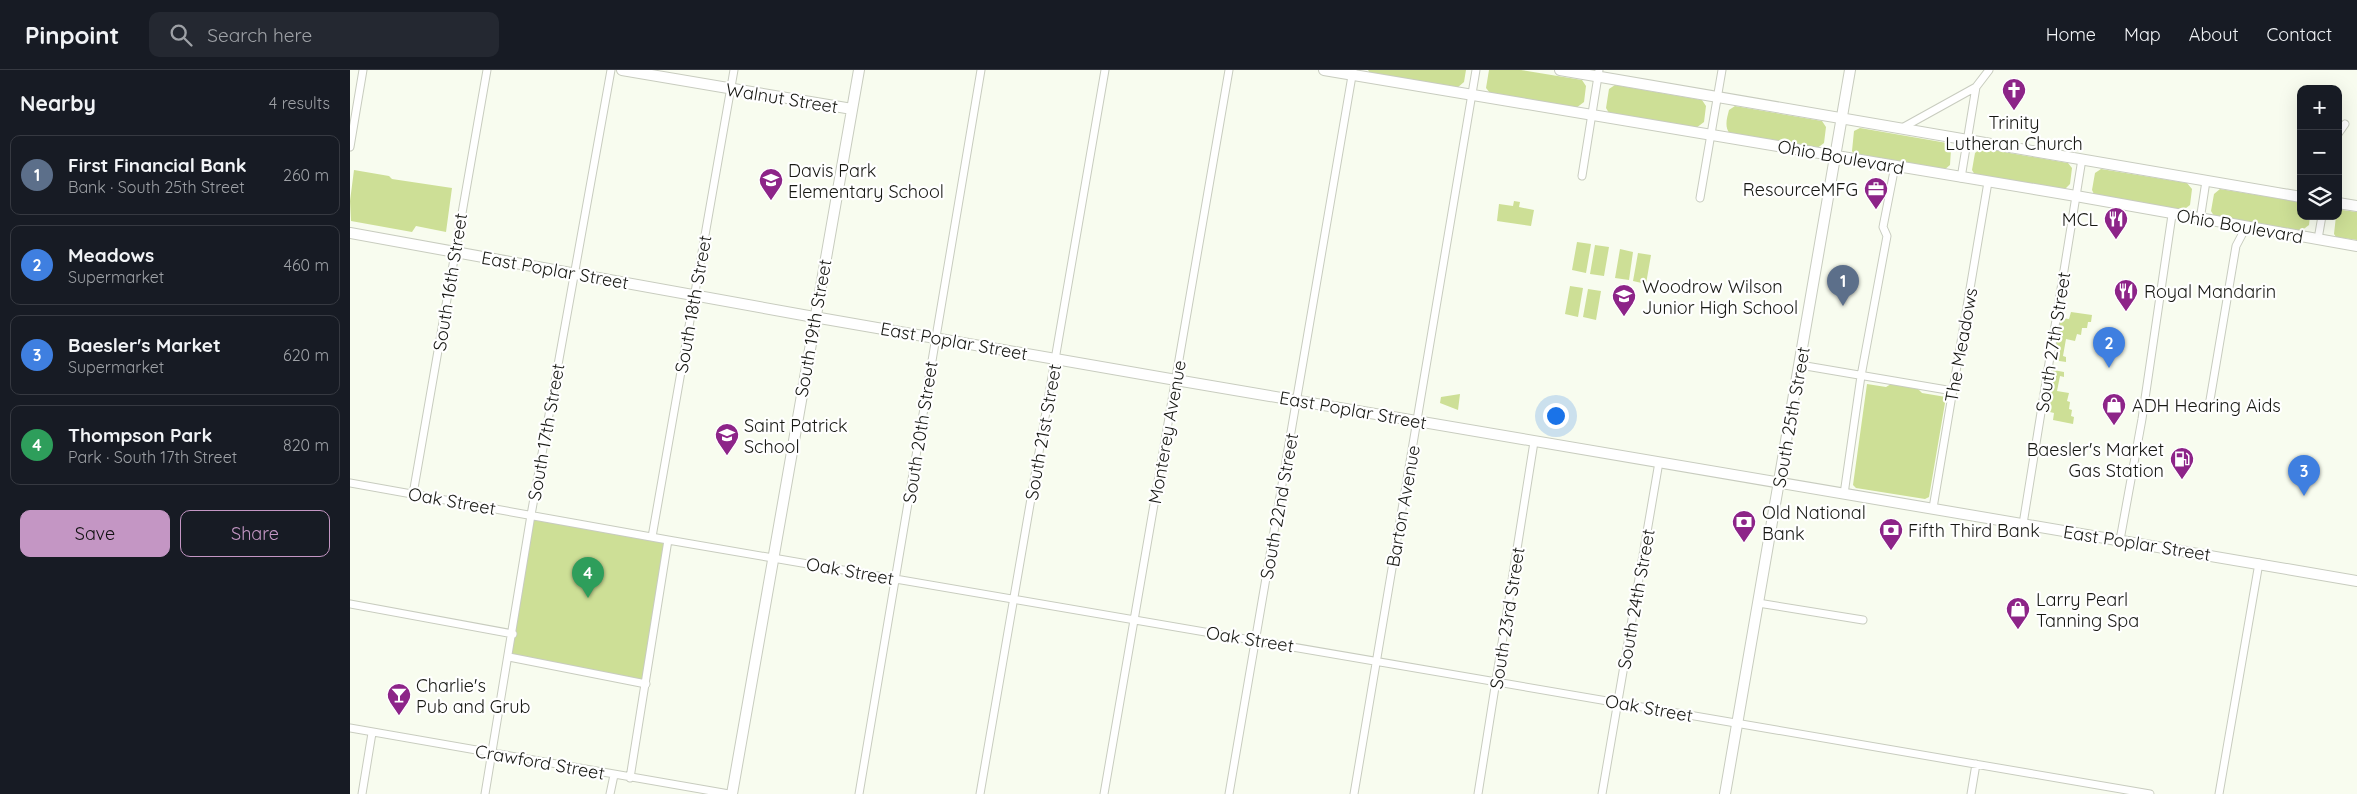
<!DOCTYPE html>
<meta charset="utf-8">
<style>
:root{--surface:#171b24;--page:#242831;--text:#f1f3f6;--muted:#9ea1a6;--line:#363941;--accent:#c496c4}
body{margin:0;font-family:Quicksand,sans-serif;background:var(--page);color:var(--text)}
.controls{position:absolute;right:15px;top:15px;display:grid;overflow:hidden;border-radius:10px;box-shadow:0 5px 20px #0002}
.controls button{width:45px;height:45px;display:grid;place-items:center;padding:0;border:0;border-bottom:1px solid var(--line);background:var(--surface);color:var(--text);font:25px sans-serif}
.you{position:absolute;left:1205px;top:345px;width:18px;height:18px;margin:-12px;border:4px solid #fff;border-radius:50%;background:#1a73e8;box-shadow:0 0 0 8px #1a73e833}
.badge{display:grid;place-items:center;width:32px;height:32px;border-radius:50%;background:var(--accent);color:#fff;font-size:16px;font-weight:700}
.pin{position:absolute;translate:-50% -41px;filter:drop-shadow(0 1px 2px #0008)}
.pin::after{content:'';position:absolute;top:26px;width:18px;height:15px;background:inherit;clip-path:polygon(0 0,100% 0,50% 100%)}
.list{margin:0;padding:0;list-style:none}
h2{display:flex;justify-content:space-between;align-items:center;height:65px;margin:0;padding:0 20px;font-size:21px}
h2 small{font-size:16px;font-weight:400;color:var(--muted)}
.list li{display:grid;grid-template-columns:32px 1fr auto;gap:15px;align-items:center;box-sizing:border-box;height:80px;margin:0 10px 10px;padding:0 10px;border:1px solid var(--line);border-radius:10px}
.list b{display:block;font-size:19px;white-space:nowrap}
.list p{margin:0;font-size:16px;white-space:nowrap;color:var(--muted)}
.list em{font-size:16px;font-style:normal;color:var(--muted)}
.actions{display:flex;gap:10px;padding:15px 20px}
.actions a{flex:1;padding:11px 0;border:1px solid var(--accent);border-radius:10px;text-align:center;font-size:18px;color:var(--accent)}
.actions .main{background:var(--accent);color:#111}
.icon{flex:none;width:28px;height:28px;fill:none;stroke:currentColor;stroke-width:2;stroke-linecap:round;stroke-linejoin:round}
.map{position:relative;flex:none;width:2007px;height:724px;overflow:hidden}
header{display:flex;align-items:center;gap:30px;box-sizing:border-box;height:70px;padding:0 25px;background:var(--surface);border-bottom:1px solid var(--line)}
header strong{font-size:24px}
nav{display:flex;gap:28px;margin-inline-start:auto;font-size:18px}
.search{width:350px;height:45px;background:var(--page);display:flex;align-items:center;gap:12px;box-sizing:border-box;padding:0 18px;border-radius:10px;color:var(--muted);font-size:19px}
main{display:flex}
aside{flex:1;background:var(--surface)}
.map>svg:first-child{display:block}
.green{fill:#cddf96}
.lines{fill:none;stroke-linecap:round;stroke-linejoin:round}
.street-casing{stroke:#c8ccbf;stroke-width:9}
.secondary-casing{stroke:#c8ccbf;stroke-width:12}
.street{stroke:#fff;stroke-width:7}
.secondary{stroke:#fff;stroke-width:10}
.labels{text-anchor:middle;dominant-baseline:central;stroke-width:4.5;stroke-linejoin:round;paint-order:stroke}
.street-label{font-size:18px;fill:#171813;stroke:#fff}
.poi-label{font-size:18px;fill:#171813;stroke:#fff;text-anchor:start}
</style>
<header>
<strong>Pinpoint</strong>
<div class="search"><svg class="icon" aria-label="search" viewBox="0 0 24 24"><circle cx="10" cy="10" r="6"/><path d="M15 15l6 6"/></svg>Search here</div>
<nav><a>Home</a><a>Map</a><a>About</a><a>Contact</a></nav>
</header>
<main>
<aside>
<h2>Nearby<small>4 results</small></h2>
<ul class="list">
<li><span class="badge" style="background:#5c6f8a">1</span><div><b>First Financial Bank</b><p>Bank · South 25th Street</p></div><em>260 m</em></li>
<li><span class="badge" style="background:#3f7fe0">2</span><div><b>Meadows</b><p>Supermarket</p></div><em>460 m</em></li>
<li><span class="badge" style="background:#3f7fe0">3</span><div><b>Baesler's Market</b><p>Supermarket</p></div><em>620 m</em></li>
<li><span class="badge" style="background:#2e9e5b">4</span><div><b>Thompson Park</b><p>Park · South 17th Street</p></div><em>820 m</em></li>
</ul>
<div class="actions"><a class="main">Save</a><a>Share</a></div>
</aside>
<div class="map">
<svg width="2007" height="724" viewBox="0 0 2007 724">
<rect width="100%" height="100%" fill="#f8fcef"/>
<!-- green -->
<path class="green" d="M 1018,0 L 1116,0 L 1114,12 L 1107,18 L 1020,3 Z
M 1139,0 L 1171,0 L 1232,10 L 1236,16 L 1234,32 L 1226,38 L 1140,23 L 1136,18 Z
M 1265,15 L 1352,30 L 1356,36 L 1354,52 L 1346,58 L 1259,43 L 1256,38 L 1259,19 Z
M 1385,36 L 1472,51 L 1476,57 L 1474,73 L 1466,79 L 1380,64 C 1374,57 1377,48 1379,40 Z
M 1510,58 L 1597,73 L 1601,79 L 1600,95 L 1594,100 L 1505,86 L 1502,81 L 1504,61 Z
M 1631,78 L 1718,93 L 1722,98 L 1720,114 L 1715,119 L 1625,105 L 1622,100 L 1625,83 Z
M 1751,99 L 1837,113 L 1842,119 L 1840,135 L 1832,141 L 1745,126 L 1742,120 L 1745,103 Z
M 4,100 L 39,106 L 42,109 L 102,118 L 96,162 L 66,156 L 62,162 L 1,151 L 0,131 Z
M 1870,119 L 1951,132 L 1951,146 L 1960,146 L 1959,155 L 1951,161 L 1864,146 L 1861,141 L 1864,124 Z
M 1164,131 L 1170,132 L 1169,137 L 1184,140 L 1181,156 L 1147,151 L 1149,134 L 1163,136 Z
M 1992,140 L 2007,142 L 2007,170 L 1986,167 L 1984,164 L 1986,146 L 1988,146 L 1988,142 Z
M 1227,172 L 1241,174 L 1236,203 L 1222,200 Z
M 1245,175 L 1259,177 L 1254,206 L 1240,204 Z
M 1270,179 L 1283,182 L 1279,210 L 1265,208 Z
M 1288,183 L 1301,185 L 1296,214 L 1283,211 Z
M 1220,216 L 1233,218 L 1228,247 L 1215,244 Z
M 1238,219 L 1251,221 L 1246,250 L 1233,247 Z
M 1721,242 L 1742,245 L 1741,252 L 1738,252 L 1737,258 L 1732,258 L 1731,265 L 1727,264 L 1725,271 L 1716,269 L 1713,286 L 1716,287 L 1716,292 L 1703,290 L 1711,248 L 1719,249 Z
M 1703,300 L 1714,302 L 1714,307 L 1710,306 L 1707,321 L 1719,323 L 1717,331 L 1720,332 L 1719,339 L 1722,340 L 1721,346 L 1724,347 L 1723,354 L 1703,350 L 1704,343 L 1696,341 Z
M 1517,314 L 1536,317 L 1541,314 L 1568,319 L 1572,323 L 1596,327 L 1579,427 L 1575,429 L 1506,418 L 1503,415 Z
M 1110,324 L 1108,340 L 1090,333 L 1091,327 Z
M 181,445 L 318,470 L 296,614 L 159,587 Z"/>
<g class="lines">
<!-- street casing -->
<g class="street-casing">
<path id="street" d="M 1552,58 L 1626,17 L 1639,0
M 1988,64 L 1995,54
M 0,77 L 13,0
M 1232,106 L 1249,0
M 1611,108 L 1626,17
M 1350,128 L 1372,0
M 1850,150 L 1856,111
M 1968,169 L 1972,146
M 1450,295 L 1603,321
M 1860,330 L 1886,176 L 1896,157
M 0,413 L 318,470 L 1800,724
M 63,424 L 137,0
M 1494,424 L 1511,306 L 1537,166 L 1533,157 L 1545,96
M 1583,438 L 1638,112
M 1673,454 L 1732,89
M 302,467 L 384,0
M 1770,470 L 1792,349 L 1822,145
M 1408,533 L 1513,550
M 0,534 L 163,564
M 159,587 L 296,614
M 0,658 L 379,724
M 280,708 L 318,470
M 12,724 L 22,663
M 135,724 L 181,445 L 261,0
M 260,724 L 264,705
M 509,724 L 631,0
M 630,724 L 755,0
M 754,724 L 879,0
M 879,724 L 1003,0
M 1004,724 L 1126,0
M 1128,724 L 1184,372
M 1252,724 L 1309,392
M 1621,724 L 1626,694
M 1869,724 L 1909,493"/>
</g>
<!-- secondary casing -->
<g class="secondary-casing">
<path id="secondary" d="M 272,0 L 502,39
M 974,0 L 1726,126 L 2007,176
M 1210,0 L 1951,127
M 1988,133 L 2007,136
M 0,163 L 464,247 L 826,310 L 2007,511
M 382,724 L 509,0
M 1375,724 L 1500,0"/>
</g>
<!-- street -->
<use href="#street" class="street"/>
<!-- secondary -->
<use href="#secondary" class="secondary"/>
</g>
<!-- icons -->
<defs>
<g id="church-pin" transform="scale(1.25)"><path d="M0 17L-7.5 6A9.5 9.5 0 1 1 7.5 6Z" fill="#8d2488" stroke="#fff"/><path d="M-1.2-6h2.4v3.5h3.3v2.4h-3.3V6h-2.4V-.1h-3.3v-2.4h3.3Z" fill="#fff"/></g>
<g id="school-pin" transform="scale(1.25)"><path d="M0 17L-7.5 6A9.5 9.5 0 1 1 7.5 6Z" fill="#8d2488" stroke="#fff"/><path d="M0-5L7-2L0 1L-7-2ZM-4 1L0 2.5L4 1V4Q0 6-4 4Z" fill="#fff"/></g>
<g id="office-pin" transform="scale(1.25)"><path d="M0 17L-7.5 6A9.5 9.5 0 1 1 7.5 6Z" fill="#8d2488" stroke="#fff"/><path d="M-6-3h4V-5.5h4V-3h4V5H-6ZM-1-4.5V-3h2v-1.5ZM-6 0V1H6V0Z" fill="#fff"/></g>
<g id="restaurant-pin" transform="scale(1.25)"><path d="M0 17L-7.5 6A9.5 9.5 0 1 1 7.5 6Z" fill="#8d2488" stroke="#fff"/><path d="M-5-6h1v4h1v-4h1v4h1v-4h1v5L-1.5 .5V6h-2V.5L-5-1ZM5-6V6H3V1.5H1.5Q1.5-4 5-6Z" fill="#fff"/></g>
<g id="shop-pin" transform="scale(1.25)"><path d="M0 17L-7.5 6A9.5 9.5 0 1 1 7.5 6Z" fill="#8d2488" stroke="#fff"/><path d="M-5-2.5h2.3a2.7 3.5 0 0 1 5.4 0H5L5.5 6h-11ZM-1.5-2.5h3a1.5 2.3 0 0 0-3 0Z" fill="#fff"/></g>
<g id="fuel-pin" transform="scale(1.25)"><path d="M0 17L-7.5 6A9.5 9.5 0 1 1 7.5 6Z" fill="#8d2488" stroke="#fff"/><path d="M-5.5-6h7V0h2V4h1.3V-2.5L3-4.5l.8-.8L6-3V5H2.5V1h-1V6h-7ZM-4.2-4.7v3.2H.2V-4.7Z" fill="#fff"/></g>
<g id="bank-pin" transform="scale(1.25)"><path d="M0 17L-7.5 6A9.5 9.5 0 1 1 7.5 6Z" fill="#8d2488" stroke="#fff"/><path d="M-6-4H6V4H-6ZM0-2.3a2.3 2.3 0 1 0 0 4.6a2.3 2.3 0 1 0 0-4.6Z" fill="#fff"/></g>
<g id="bar-pin" transform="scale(1.25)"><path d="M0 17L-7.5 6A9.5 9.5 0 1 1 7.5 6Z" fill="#8d2488" stroke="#fff"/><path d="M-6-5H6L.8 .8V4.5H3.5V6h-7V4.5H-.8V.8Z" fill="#fff"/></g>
</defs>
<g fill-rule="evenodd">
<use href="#church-pin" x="1664" y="20"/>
<use href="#school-pin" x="421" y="110"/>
<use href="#office-pin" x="1526" y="119"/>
<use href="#restaurant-pin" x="1766" y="149"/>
<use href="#restaurant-pin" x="1776" y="221"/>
<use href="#school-pin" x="1274" y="226"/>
<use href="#shop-pin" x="1764" y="335"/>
<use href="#school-pin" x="377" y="365"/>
<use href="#fuel-pin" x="1832" y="389"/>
<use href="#bank-pin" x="1394" y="452"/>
<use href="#bank-pin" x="1541" y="460"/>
<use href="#shop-pin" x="1668" y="539"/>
<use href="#bar-pin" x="49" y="625"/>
</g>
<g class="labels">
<!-- street labels -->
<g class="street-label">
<text transform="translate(432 28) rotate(9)">Walnut Street</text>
<text transform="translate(1491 87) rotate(10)">Ohio Boulevard</text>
<text transform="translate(1890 156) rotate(10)">Ohio Boulevard</text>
<text transform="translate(205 200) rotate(10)">East Poplar Street</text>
<text transform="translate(100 212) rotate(-81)">South 16th Street</text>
<text transform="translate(343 234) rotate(-80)">South 18th Street</text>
<text transform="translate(463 258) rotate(-80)">South 19th Street</text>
<text transform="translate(604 271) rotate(10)">East Poplar Street</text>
<text transform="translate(1703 272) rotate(-81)">South 27th Street</text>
<text transform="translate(1611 275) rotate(-80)">The Meadows</text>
<text transform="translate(1003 340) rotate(10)">East Poplar Street</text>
<text transform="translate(1441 347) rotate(-80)">South 25th Street</text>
<text transform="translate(196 362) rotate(-80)">South 17th Street</text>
<text transform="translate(570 362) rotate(-81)">South 20th Street</text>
<text transform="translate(693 362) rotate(-80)">South 21st Street</text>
<text transform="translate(817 362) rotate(-80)">Monterey Avenue</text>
<text transform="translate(102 431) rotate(10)">Oak Street</text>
<text transform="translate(929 436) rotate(-80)">South 22nd Street</text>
<text transform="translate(1053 436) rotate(-80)">Barton Avenue</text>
<text transform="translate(1787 473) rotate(9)">East Poplar Street</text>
<text transform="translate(500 501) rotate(10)">Oak Street</text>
<text transform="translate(1286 529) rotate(-80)">South 24th Street</text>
<text transform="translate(1157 548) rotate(-81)">South 23rd Street</text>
<text transform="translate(900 569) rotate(9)">Oak Street</text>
<text transform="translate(1299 638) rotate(10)">Oak Street</text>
<text transform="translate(190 692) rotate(10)">Crawford Street</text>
</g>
<!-- poi labels -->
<g class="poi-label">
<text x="1664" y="52" text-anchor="middle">Trinity<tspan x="1664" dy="21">Lutheran Church</tspan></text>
<text x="438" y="100">Davis Park<tspan x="438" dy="21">Elementary School</tspan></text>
<text x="1508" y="119" text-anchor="end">ResourceMFG</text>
<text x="1748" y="149" text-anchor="end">MCL</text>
<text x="1292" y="216">Woodrow Wilson<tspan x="1292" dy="21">Junior High School</tspan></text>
<text x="1794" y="221">Royal Mandarin</text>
<text x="1782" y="335">ADH Hearing Aids</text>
<text x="394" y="355">Saint Patrick<tspan x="394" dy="21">School</tspan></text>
<text x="1814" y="379" text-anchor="end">Baesler's Market<tspan x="1814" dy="21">Gas Station</tspan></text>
<text x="1412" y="442">Old National<tspan x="1412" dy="21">Bank</tspan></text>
<text x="1558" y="460">Fifth Third Bank</text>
<text x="1686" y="529">Larry Pearl<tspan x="1686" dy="21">Tanning Spa</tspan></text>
<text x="66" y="615">Charlie's<tspan x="66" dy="21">Pub and Grub</tspan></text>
</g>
</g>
</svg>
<div class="controls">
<button>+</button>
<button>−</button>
<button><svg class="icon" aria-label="layers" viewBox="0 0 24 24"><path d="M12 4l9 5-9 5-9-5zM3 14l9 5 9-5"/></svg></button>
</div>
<div class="you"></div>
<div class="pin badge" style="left:1493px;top:236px;background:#5c6f8a">1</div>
<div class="pin badge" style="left:1759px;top:298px;background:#3f7fe0">2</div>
<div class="pin badge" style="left:1954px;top:426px;background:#3f7fe0">3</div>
<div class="pin badge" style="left:238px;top:528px;background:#2e9e5b">4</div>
</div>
</main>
